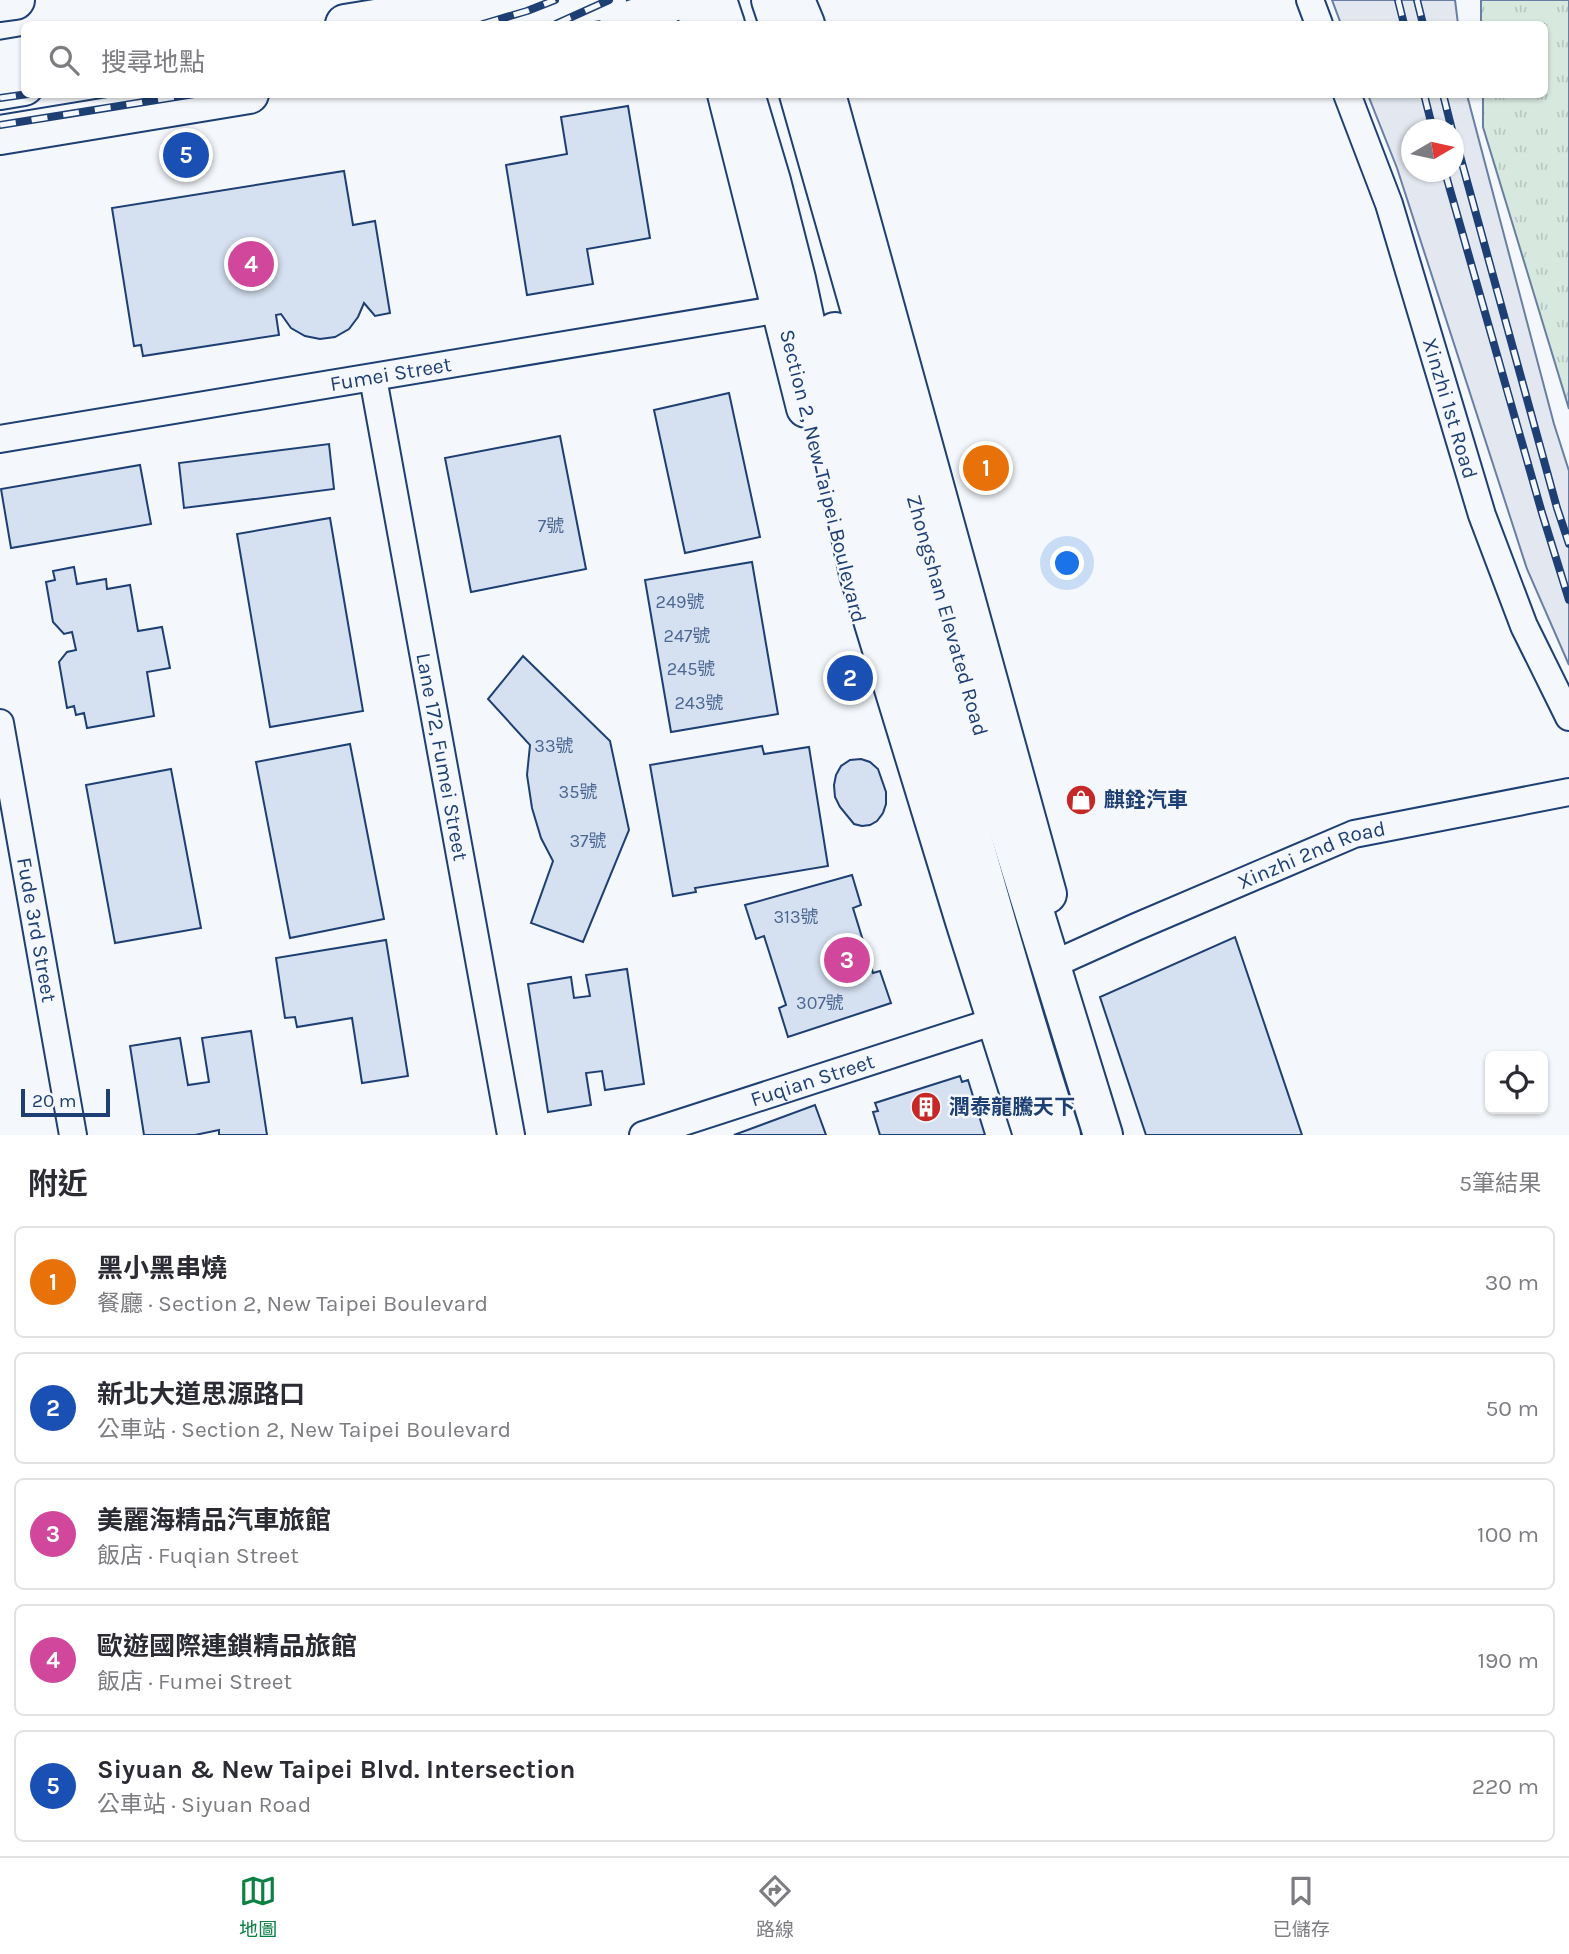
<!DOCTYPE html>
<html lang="zh-TW">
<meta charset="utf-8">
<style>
:root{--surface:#fff;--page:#f7f7f7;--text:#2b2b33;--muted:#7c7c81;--line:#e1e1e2;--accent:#0b8043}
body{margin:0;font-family:Karla,"Noto Sans TC",sans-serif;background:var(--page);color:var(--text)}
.controls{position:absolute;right:21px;bottom:21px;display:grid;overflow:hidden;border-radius:10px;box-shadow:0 2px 5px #0004}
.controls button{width:63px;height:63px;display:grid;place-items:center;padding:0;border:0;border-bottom:2px solid var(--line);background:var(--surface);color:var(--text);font:35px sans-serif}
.compass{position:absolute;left:1401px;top:119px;width:63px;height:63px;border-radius:50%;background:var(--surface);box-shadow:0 2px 5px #0004;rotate:81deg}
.scale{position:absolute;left:21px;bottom:18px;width:89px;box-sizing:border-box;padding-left:7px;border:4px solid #1d3f73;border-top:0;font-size:19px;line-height:24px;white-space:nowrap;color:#1d3f73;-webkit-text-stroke:5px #f4f7fb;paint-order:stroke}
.you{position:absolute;left:1068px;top:564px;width:24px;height:24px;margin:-18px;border:5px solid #fff;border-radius:50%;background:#1a73e8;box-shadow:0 0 0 10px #1a73e833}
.badge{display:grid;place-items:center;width:46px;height:46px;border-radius:50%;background:var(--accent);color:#fff;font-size:23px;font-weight:700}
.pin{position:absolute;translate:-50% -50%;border:4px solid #fff;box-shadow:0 2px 7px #0006}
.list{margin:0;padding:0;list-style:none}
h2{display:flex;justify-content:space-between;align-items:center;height:91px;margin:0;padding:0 28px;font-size:30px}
h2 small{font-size:23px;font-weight:400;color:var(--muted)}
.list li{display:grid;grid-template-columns:46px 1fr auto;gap:21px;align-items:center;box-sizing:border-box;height:112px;margin:0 14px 14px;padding:0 14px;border:2px solid var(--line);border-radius:10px}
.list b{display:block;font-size:26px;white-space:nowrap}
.list p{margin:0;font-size:23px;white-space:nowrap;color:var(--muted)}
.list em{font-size:23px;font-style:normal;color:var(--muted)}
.icon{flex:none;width:38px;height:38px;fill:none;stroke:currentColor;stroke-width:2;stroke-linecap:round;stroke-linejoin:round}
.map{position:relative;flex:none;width:1569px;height:1135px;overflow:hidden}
.search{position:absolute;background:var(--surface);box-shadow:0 2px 5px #0004;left:21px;right:21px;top:21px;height:77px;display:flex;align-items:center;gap:18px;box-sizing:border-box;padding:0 24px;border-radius:10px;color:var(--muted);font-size:26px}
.sheet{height:721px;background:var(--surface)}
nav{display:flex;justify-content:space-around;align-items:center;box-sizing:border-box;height:98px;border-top:2px solid var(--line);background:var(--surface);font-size:19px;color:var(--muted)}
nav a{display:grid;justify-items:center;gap:4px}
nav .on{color:var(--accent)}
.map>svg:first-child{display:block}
.grass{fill:url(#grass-tufts);stroke:#687fa3;stroke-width:2}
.parking{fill:#e3e8f0;stroke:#687fa3;stroke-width:2;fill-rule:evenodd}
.building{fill:#d5e0f0;stroke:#1d3f73;stroke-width:2}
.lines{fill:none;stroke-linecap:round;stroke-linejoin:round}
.street-casing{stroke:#1d3f73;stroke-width:30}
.secondary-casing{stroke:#1d3f73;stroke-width:42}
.primary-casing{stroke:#1d3f73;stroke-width:42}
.highway-casing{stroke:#1d3f73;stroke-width:42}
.street{stroke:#f4f7fb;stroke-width:26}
.secondary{stroke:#f4f7fb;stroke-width:38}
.primary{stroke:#f4f7fb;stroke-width:38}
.highway{stroke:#f4f7fb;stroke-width:38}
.rail-casing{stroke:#1d3f73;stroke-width:8}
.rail{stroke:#f4f7fb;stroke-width:5;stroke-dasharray:16;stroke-linecap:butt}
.labels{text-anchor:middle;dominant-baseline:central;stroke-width:5;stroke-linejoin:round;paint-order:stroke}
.number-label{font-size:18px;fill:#4b6792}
.street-label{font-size:21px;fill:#1d3f73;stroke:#f4f7fb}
.poi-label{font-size:21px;font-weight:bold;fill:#1d3f73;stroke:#f4f7fb;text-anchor:start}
</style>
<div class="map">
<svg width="1569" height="1135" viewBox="0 0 1569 1135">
<defs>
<pattern id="grass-tufts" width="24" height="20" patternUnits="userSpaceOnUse" patternTransform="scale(1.75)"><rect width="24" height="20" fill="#d7e8df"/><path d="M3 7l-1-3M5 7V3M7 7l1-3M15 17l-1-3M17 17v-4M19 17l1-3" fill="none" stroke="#b8c8c3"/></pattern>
</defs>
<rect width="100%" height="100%" fill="#f4f7fb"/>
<!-- grass -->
<path class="grass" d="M 1481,0 L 1569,0 L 1569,409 L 1483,127 L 1483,95 L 1544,94 L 1544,24 L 1481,24 Z"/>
<!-- parking -->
<path class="parking" d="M 1332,0 L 1455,0 L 1458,24 L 1341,24 Z
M 1368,95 L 1467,95 L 1554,424 L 1569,471 L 1569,665 L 1527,569 L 1397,168 ZM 1412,130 L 1454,130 L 1454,172 L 1412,172 Z"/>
<!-- building -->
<path class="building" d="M 628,106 L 650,238 L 587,249 L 593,284 L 527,295 L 506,165 L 567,154 L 561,117 Z
M 344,171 L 353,225 L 375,221 L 390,313 L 375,316 L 364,303 L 358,317 L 349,329 L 335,337 L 320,339 L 305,336 L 291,328 L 281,314 L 276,315 L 279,335 L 143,356 L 141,345 L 134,346 L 112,208 Z
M 729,393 L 760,537 L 685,553 L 654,410 Z
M 560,436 L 586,569 L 471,592 L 445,458 Z
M 329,444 L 334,489 L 184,508 L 179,463 Z
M 140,465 L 151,524 L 11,548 L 1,489 Z
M 330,518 L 363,711 L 270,727 L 237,534 Z
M 752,562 L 778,714 L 671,732 L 645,580 Z
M 74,567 L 77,584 L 106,579 L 107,589 L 130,585 L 138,631 L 162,627 L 170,668 L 147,672 L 154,716 L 87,728 L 84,713 L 76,715 L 74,706 L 67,708 L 59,662 L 67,652 L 76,650 L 72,632 L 64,634 L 53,622 L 46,582 L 55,580 L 53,571 Z
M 523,656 L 610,741 L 629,830 L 583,942 L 531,923 L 553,861 L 541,838 L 532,808 L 527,775 L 530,745 L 488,699 Z
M 350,744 L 384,919 L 290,938 L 256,762 Z
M 762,746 L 764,754 L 809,747 L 828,866 L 695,888 L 696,892 L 673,896 L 650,765 Z
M 861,759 L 870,762 L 878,769 L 886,792 L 886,804 L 883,813 L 877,821 L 870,825 L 862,826 L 854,824 L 840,807 L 835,797 L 834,785 L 836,775 L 841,766 L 850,760 Z
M 171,769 L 201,928 L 115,943 L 86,785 Z
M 852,875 L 861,905 L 853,908 L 873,973 L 880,971 L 891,1003 L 788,1037 L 779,1008 L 786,1005 L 764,936 L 756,939 L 745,905 Z
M 1235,937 L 1302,1135 L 1146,1135 L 1100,997 Z
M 386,940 L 408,1076 L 362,1083 L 352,1018 L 297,1027 L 295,1017 L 285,1018 L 276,958 Z
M 627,969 L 644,1084 L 605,1090 L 602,1071 L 586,1073 L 591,1105 L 548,1112 L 528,984 L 571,977 L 574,998 L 590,996 L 586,975 Z
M 251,1031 L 267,1135 L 219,1135 L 219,1130 L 195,1135 L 144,1135 L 130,1046 L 180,1038 L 188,1085 L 209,1082 L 202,1038 Z
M 960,1076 L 962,1082 L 968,1080 L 985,1135 L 880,1135 L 873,1112 L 878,1111 L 875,1103 Z
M 815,1105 L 826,1135 L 734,1135 Z"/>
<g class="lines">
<!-- street casing -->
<g class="street-casing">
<g id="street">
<path d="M 1310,0 L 1319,24"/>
<path id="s1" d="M 1347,94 L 1389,204 L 1482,515 L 1524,626 L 1569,717"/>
<path id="s2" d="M 373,378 L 511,1135"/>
<path id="s3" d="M 0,439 L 781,309"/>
<path id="s4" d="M 0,723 L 73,1135"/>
<path id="s5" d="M 1065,959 L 1136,927 L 1354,834 L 1569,792"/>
<path id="s6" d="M 643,1135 L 983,1025"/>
</g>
</g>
<!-- secondary casing -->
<g class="secondary-casing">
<path id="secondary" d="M 0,2 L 15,0
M 441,24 L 607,0
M 619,24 L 640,17 L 676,0
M 0,90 L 24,86
M 0,135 L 249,94"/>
</g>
<!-- primary casing -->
<g class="primary-casing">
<path id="primary" d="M 691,0 L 702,24
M 795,0 L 805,24
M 727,94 L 806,408
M 826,94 L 1047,894"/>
</g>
<!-- highway casing -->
<g class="highway-casing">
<g id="highway">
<path d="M 717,0 L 725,24"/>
<path d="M 771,0 L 779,24"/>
<path d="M 345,24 L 394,16 L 457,0"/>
<path d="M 0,60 L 24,56"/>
<path d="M 745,94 L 771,181 L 796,279 L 859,574 L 965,921 L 1033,1135"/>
<path id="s7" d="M 799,94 L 1001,804 L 1103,1135"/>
<path d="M 835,332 C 870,480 912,627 954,773 C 988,894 1022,1015 1061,1135"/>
</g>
</g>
<!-- street -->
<use href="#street" class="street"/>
<!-- secondary -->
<use href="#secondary" class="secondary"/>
<!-- primary -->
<use href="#primary" class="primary"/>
<!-- highway -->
<use href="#highway" class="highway"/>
<!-- rail casing -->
<g class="rail-casing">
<path id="rail" d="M 1398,0 L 1404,24
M 1417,0 L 1423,24
M 483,24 L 527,11 L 555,0
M 556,24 L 609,0
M 1424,94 L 1433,130
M 1443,94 L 1452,130
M 0,98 L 28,94
M 0,125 L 194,94
M 1454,134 L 1557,508 L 1569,544
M 1445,172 L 1542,513 L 1569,600"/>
</g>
<!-- rail -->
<use href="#rail" class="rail"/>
</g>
<!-- icons -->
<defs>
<g id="shop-disc" transform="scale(1.575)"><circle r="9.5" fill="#c62828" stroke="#f4f7fb"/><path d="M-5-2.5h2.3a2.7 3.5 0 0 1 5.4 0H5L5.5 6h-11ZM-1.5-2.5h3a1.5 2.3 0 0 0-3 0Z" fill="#fff"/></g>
<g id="building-disc" transform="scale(1.575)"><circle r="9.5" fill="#c62828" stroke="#f4f7fb"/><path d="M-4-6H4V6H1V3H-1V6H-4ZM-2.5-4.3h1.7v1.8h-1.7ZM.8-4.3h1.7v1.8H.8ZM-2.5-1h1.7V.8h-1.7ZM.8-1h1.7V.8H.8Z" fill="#fff"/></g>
</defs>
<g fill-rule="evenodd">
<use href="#shop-disc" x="1081" y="800"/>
<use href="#building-disc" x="926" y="1107"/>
</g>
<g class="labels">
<!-- number labels -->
<g class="number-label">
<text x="551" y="526">7號</text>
<text x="680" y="602">249號</text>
<text x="687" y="636">247號</text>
<text x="691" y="669">245號</text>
<text x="699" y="703">243號</text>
<text x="554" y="746">33號</text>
<text x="578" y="792">35號</text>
<text x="588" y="841">37號</text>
<text x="796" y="917">313號</text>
<text x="820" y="1003">307號</text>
</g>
<!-- street labels -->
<g class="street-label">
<text stroke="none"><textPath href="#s3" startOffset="396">Fumei Street</textPath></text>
<text stroke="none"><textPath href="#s1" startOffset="331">Xinzhi 1st Road</textPath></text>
<text transform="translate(823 476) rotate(76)">Section 2, New Taipei Boulevard</text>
<text stroke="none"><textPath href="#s7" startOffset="542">Zhongshan Elevated Road</textPath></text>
<text stroke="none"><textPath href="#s2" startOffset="385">Lane 172, Fumei Street</textPath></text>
<text stroke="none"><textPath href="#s5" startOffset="268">Xinzhi 2nd Road</textPath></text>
<text stroke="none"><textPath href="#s4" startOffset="210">Fude 3rd Street</textPath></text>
<text stroke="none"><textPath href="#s6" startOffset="178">Fuqian Street</textPath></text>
</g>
<!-- poi labels -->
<g class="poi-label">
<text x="1104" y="800">麒銓汽車</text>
<text x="949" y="1107">潤泰龍騰天下</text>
</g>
</g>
</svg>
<div class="controls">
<button><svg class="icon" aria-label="locate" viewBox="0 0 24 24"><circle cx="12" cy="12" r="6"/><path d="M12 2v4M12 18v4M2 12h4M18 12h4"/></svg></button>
</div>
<svg class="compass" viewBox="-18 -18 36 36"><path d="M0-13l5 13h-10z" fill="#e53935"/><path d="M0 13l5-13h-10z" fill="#7c7c81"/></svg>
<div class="scale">20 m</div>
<div class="you"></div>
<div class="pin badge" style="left:986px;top:468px;background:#e8710a">1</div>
<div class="pin badge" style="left:850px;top:678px;background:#1a4fb4">2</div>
<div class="pin badge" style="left:847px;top:960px;background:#d1479c">3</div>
<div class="pin badge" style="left:251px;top:264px;background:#d1479c">4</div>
<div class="pin badge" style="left:186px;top:155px;background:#1a4fb4">5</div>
<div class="search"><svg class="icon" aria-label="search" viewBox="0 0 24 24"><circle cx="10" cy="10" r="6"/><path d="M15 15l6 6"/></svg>搜尋地點</div>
</div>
<section class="sheet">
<h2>附近<small>5筆結果</small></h2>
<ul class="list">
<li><span class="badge" style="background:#e8710a">1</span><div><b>黑小黑串燒</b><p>餐廳 · Section 2, New Taipei Boulevard</p></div><em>30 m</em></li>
<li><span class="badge" style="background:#1a4fb4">2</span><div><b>新北大道思源路口</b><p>公車站 · Section 2, New Taipei Boulevard</p></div><em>50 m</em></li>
<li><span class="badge" style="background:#d1479c">3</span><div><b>美麗海精品汽車旅館</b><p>飯店 · Fuqian Street</p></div><em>100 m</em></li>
<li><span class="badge" style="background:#d1479c">4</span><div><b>歐遊國際連鎖精品旅館</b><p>飯店 · Fumei Street</p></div><em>190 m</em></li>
<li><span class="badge" style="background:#1a4fb4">5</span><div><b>Siyuan &amp; New Taipei Blvd. Intersection</b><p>公車站 · Siyuan Road</p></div><em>220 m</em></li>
</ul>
</section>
<nav>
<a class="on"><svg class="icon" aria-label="map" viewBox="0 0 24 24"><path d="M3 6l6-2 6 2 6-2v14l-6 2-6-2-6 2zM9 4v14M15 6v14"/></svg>地圖</a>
<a><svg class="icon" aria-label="directions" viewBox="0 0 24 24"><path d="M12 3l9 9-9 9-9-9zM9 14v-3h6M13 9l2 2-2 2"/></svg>路線</a>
<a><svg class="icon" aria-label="saved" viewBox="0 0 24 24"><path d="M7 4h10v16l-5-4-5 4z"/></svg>已儲存</a>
</nav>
